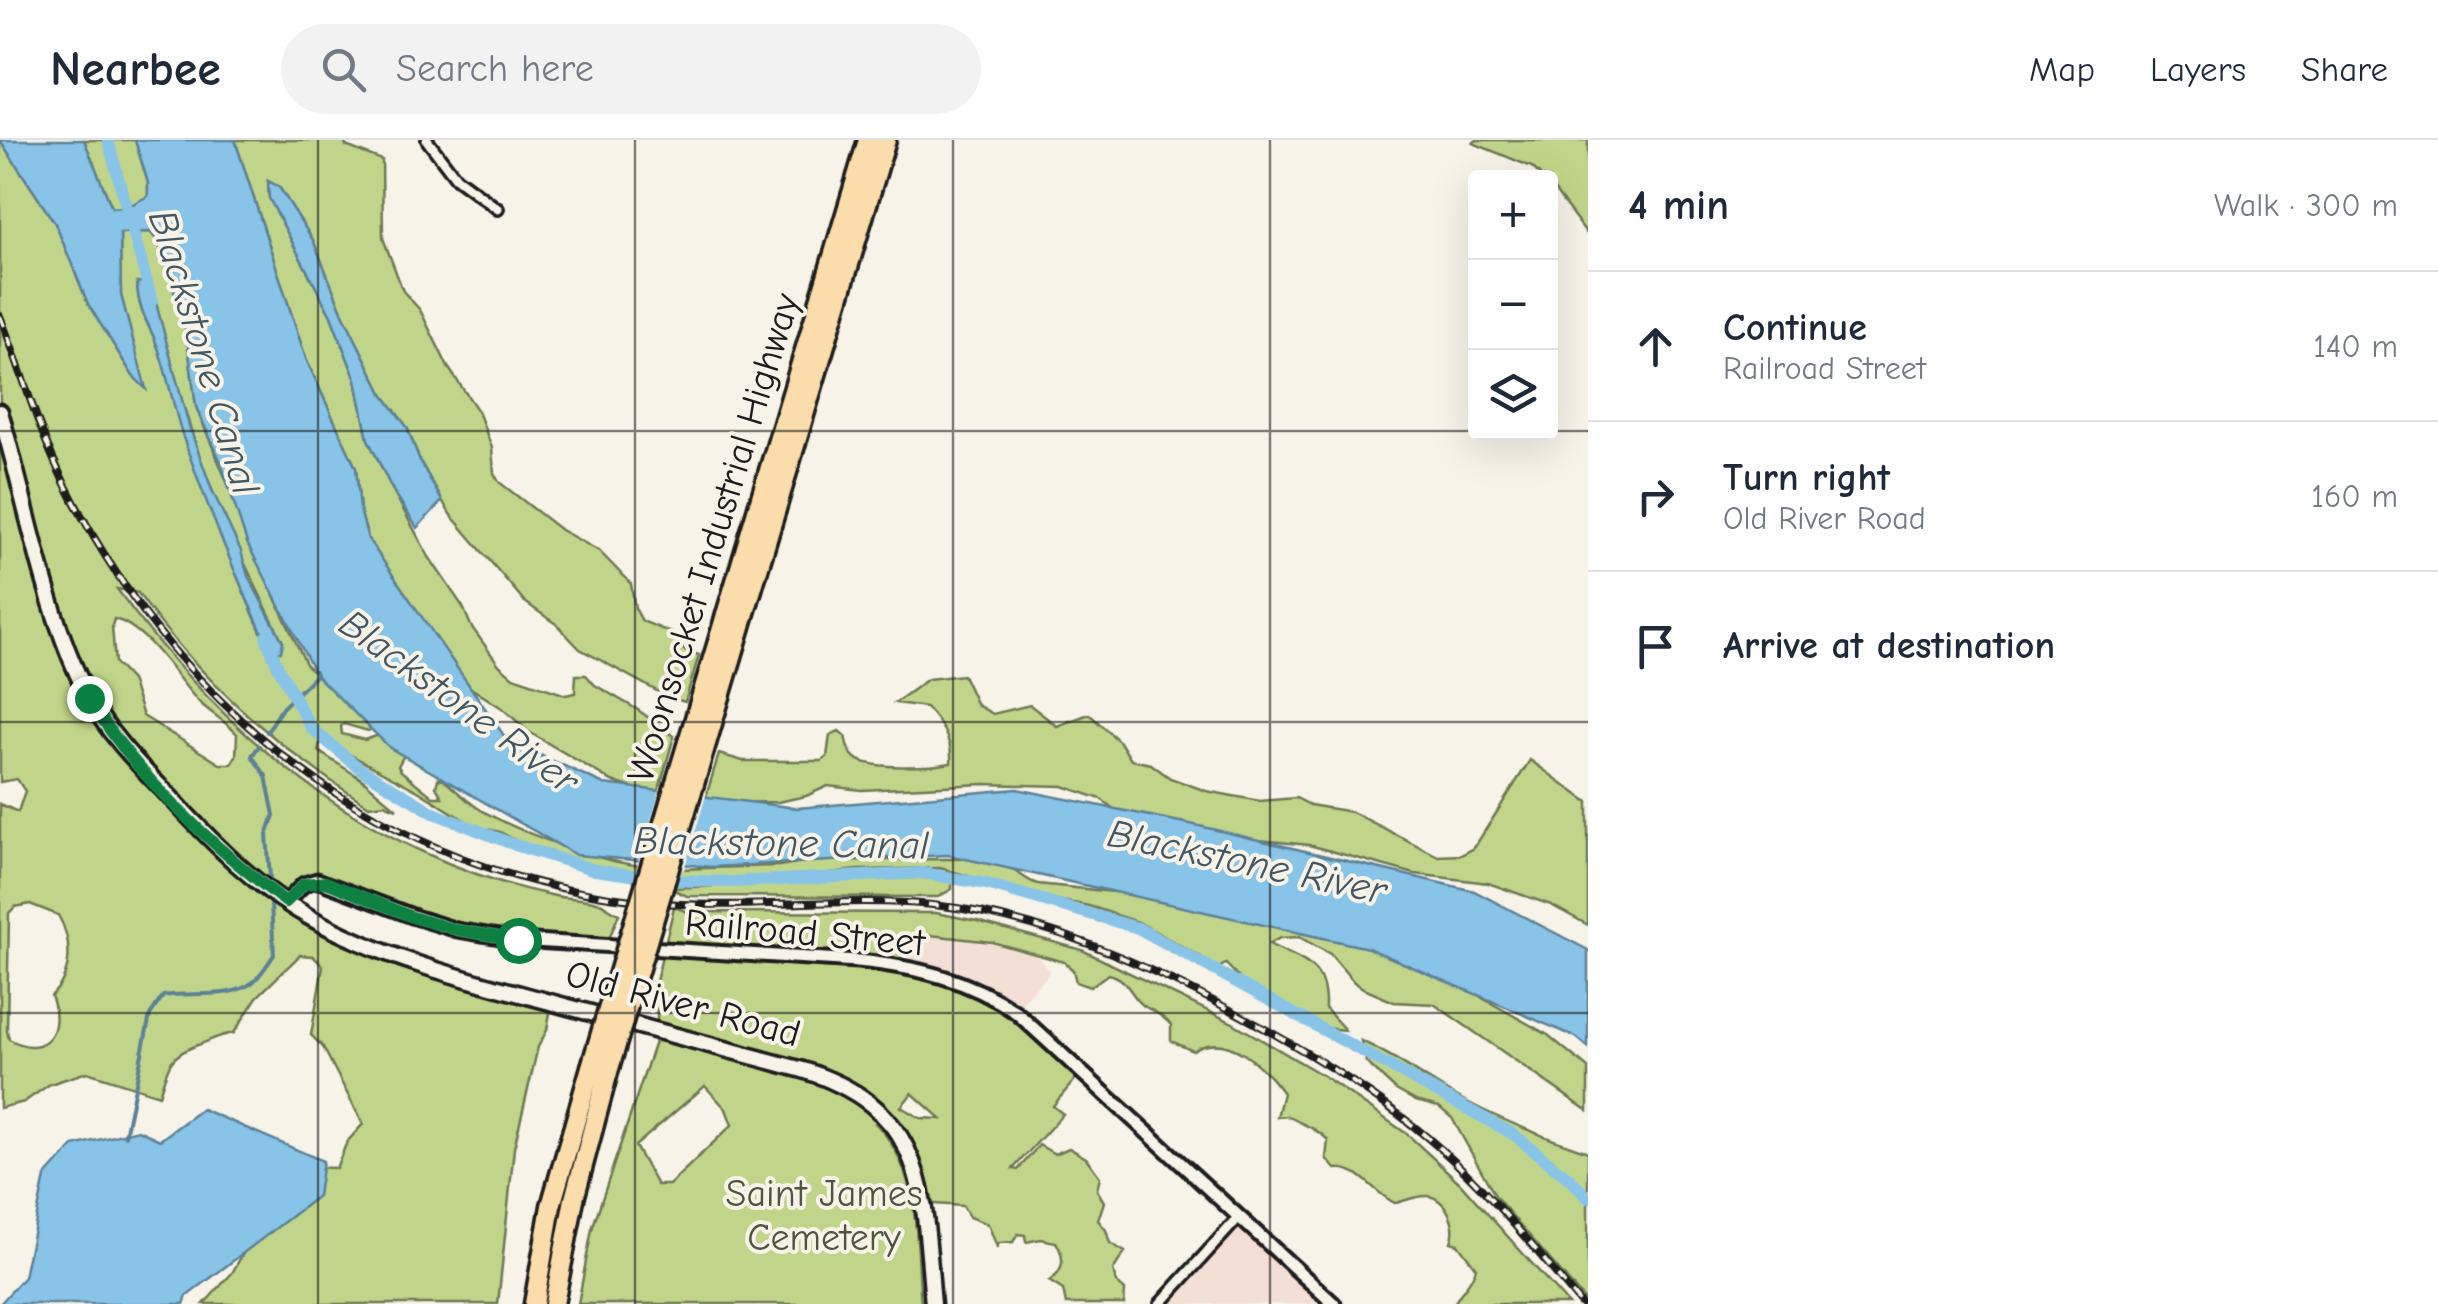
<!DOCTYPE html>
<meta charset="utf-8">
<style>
:root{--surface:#fff;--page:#f2f2f3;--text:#1f2937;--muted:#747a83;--line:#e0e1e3}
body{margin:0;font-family:"Comic Neue",sans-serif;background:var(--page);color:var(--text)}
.controls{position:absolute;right:30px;top:30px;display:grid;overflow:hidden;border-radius:10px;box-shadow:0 10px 40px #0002}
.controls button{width:90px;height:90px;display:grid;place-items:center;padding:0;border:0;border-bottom:2px solid var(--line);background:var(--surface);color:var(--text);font:50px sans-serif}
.stop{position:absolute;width:30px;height:30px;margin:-22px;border:8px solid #0b8043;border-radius:50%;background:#fff}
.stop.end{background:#0b8043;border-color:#fff;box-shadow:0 2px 10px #0008}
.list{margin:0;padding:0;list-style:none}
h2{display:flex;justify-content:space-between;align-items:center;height:130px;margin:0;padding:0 40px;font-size:42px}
h2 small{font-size:32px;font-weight:400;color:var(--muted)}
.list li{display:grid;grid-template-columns:65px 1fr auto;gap:30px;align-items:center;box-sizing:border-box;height:150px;padding:0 40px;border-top:2px solid var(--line)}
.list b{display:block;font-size:38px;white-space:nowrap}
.list p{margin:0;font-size:32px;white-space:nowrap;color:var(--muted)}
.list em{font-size:32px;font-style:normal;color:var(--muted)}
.icon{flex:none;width:55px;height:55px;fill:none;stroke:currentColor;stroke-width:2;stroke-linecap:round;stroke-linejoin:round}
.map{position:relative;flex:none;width:1588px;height:1164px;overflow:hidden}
header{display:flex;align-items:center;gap:60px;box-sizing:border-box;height:140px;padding:0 50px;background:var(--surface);border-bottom:2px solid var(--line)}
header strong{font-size:48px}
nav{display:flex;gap:55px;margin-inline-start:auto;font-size:35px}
.search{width:700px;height:90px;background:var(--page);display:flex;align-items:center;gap:25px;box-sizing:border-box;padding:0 35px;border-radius:55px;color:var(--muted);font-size:38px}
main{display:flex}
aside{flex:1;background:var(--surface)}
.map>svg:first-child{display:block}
.built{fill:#f3dfd5}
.green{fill:#c1d58a;stroke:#6e7853;stroke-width:2.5;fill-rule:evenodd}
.water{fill:#88c4e8;stroke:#5d8196;stroke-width:2.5}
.pier{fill:#f7f3e8}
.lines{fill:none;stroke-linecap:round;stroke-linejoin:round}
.stream{stroke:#5d8196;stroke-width:4}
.canal{stroke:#88c4e8;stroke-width:12}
.minor-casing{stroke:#1c1c1c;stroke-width:16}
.tertiary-casing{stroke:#1c1c1c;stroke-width:19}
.secondary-casing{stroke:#1c1c1c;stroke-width:21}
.motorway-casing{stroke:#1c1c1c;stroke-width:25}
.minor{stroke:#f7f3e8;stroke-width:9}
.tertiary{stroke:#f7f3e8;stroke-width:11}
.secondary{stroke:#f7f3e8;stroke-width:14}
.motorway{stroke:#fbddab;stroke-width:18}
.rail-casing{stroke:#1c1c1c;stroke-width:8}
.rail{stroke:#f7f3e8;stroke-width:4;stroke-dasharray:11;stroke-linecap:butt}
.motorway-bridge-casing{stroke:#1c1c1c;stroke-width:25;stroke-linecap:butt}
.motorway-bridge{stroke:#fbddab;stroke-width:18}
.route{stroke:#0b8043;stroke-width:12}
.grid{fill:none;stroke:#1c1c1c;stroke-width:2.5;stroke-opacity:0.55}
.labels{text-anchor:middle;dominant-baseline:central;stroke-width:8;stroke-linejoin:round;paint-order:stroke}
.street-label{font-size:38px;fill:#1c1c1c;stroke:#f7f3e8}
.park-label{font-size:38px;fill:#4e543d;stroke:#f7f3e8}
.water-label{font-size:40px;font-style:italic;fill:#425763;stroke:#f7f3e8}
</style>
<header>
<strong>Nearbee</strong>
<div class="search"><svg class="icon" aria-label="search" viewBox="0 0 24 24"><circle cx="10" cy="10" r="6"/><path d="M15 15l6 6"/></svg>Search here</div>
<nav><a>Map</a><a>Layers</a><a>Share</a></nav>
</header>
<main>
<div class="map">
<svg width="1588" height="1164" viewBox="0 0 1588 1164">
<rect width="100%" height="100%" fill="#f7f3e8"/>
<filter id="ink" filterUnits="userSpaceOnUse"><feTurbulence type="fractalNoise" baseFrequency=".01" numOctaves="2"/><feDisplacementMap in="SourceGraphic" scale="20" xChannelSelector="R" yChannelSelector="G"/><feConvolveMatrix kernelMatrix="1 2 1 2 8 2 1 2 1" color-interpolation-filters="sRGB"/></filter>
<g filter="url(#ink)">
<!-- built -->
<path class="built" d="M 930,795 L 992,802 L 1034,813 L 1049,831 L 1048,835 L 1026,858 L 1014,877 L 898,826 L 906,807 Z
M 1237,1082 L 1328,1164 L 1163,1164 Z"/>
<!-- green -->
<path class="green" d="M 0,0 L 56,85 L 88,164 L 133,236 L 145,247 L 121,155 L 120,93 L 150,92 L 158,101 L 186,189 L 196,267 L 275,458 L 307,526 L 379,585 L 368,591 L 344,584 L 341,586 L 342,594 L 365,600 L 382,594 L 404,615 L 398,626 L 401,631 L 433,657 L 442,657 L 436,647 L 438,639 L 444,640 C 456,650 468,662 481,670 C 519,692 605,725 648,726 L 646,734 L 597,728 L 524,705 L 500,692 L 474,686 L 418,651 L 332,605 L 320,603 L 318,611 L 363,640 L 397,669 L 384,664 L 369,666 C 281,611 198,538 138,453 L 117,449 C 198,560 299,656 425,713 C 466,732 511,747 555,756 C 569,759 586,758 600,763 C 607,766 611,771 619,774 L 606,806 L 501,803 L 327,746 L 295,751 L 291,770 L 551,867 L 547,890 L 538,907 L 514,1008 L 498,1164 L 204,1164 L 232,1133 L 254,1094 L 303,1027 L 336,1028 L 347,1002 L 363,984 L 323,907 L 311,895 L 323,826 L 313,816 L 300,815 L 257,857 L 234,893 C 215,896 211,901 195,906 C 167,917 168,928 159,955 L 87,932 L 50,944 L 24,962 L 0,968 L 0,664 L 18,672 L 25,651 L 17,639 L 0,642 ZM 137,143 L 153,152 C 171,218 186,284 211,347 C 232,401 258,450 283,502 L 270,512 C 224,411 191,321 161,215 C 152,187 138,176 137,143 ZM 114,479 C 148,487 176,539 200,563 C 212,574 225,581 237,594 L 236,616 L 231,624 L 220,624 L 143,576 L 131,540 L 115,523 L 112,486 ZM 30,764 L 58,775 C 73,801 73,835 51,856 C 65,890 46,920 9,899 L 7,891 L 9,773 L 15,767 Z
M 84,0 L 135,0 L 148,43 L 148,57 L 127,67 L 112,68 Z
M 235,0 L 344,0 L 346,6 L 382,20 L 383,98 L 403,151 L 420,170 L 448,227 L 478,271 L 492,308 L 494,333 L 499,342 L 561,390 L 599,411 L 631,444 L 635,468 L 642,481 L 674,494 L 684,510 L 699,515 L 685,562 L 668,557 L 580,509 L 556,484 L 525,462 L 450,374 L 420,321 L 407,287 L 382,253 L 343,174 L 313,100 L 279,47 L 268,41 L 269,58 L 331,176 L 356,240 L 368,299 L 391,347 L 429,417 L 463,467 L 471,486 L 499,525 L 513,537 L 566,555 L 575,553 L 576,535 L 586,535 L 595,545 L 638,570 L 674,596 L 657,657 L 612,641 L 529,592 L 502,568 L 463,543 L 368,399 L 360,370 L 356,328 L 306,219 Z
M 1477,0 L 1588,0 L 1588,95 L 1551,46 L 1550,38 L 1542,37 L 1532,27 L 1473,3 Z
M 963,535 L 977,565 L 993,574 L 1030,565 L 1057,586 L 1089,574 L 1120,602 L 1131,620 L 1151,624 L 1170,638 L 1206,651 L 1260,661 L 1296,658 L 1310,665 L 1352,672 L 1438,716 L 1461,715 L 1474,708 L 1530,620 L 1588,662 L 1588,785 L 1551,765 L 1488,743 L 1415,734 L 1309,705 L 1239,698 L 1124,677 L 1101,659 L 1063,646 L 984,644 L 861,650 L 828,646 L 806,656 L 778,662 L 704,663 L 719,614 L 743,621 L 822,621 L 827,617 L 830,595 L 839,591 L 845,596 C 847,604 848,612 855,618 C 871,630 931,627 951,623 C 953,601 941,583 926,567 L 895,563 L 928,539 Z
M 949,719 C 969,719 991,717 1009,727 C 1020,733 1026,741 1038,744 L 1274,769 L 1448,832 L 1484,859 L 1548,895 L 1588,928 L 1588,971 L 1434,864 L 1394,862 L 1366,850 L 1354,842 L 1330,814 L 1299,797 L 1280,798 L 1269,804 C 1305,823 1326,823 1325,868 L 1345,890 L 1315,887 L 1246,845 L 1226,824 L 1212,831 L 1201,817 L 1138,782 L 1089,766 L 1051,759 L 940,728 L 857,730 L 791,737 L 670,738 L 675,729 L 779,726 L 810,721 Z
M 933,737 L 952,742 L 952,749 L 938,757 L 687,756 L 670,748 Z
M 674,767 L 688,772 L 936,773 L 977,781 L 1082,810 L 1231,882 L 1324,936 L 1407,994 L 1460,1043 L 1568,1164 L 1454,1164 C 1461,1150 1472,1143 1476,1128 L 1458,1104 L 1451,1102 C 1458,1086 1447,1059 1428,1056 C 1419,1055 1404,1061 1395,1063 C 1374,1054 1359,1025 1335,1029 L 1326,1018 L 1328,1000 C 1315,987 1303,985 1288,976 L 1277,977 L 1283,953 C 1264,927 1227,889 1193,911 L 1171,901 L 1171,885 C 1160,873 1155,873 1144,866 C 1129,855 1129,838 1108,834 L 1090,847 L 1076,842 L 1073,830 L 1064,822 L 992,802 L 930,795 L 906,807 L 899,826 C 938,839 980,851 1014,877 C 1036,894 1057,916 1078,936 L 1053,966 L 1063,974 L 1013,1029 L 1018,1030 L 1039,1005 L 1055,1014 L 1069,1008 L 1086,1018 L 1100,1037 L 1097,1050 L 1104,1062 L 1098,1080 L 1106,1090 L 1110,1103 L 1125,1112 L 1113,1130 L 1116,1142 L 1125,1150 L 1124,1164 L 1066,1164 L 1063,1150 L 1049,1141 C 1065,1132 1065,1117 1056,1102 L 1041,1099 L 1026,1102 L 1025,1095 L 1018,1094 L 1013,1102 L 999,1103 L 997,1107 L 988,1084 L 969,1077 L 963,1066 L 920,1063 C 911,1031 901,1002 877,980 L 875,983 C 921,1030 916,1102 921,1164 L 578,1164 L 592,1089 L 657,896 L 657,871 L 652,858 ZM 705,946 L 726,969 L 732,985 L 669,1045 L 657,1045 L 635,1006 ZM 912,953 L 941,979 L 920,978 L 901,967 Z
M 1361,901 C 1400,918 1427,941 1463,960 C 1503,981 1546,998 1588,1012 L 1588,1164 L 1496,1057 L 1452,978 L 1439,967 L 1416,961 L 1396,950 L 1366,922 Z"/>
<!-- water -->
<path class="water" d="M 0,0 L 84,0 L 112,68 L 127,67 L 148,56 L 148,43 L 135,0 L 235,0 L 306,219 L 356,328 L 360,370 L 368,399 L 507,600 L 604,644 L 797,668 L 1017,649 L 1195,685 L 1474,751 L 1588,810 L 1588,907 L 1576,897 L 1368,808 L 948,715 L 713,727 L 576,715 L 390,608 L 316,535 L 247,403 L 220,320 L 196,267 L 186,189 L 158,101 L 150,92 L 120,93 L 121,155 L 146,249 L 133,236 L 88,164 L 56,85 Z
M 268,41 L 279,47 L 313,100 L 343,174 L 382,253 L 407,287 L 420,321 L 442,361 L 417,388 L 391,347 L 368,299 L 356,240 L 331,176 L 269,58 Z
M 137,142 L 145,143 L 153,152 L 189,286 L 212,350 L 241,411 L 248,436 L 283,502 L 281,512 L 271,512 C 238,441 208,370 183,297 C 174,270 169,241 160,214 C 152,186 138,175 137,142 Z
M 202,969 L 323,1021 L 318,1056 L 187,1156 L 184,1164 L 0,1164 L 24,1137 L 45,1037 L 73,1006 L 138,990 L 160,1000 Z"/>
<!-- pier -->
<path class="pier" d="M 661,646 L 707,652 L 684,730 L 637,726 Z"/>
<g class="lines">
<!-- stream -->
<path class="stream" d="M 267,592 L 282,568 L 316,535 L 315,531
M 259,606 L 252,616 L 266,636 L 274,675 L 267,695 L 270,738
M 125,996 L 150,875 L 163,856 C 191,851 231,860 253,842 C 261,835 268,823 274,815 L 271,764"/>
<!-- canal -->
<path class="canal" d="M 108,0 L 152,161
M 266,497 L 278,527 L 311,588 L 359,628 L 434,673 L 515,705 L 595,730 L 667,740 L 733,742 L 923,733 L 987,744 L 1138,788 L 1513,994 L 1571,1040 L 1588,1058"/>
<!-- minor casing -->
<g class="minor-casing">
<path id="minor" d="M 427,0 L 456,38 L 498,69
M 1160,1164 L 1239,1077"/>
</g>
<!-- tertiary casing -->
<g class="tertiary-casing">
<path id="tertiary" d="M 286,762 L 304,744 L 317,740 L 415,777 L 457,790 L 518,800 L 858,821 C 916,827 969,839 1017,873 L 1334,1164"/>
</g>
<!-- secondary casing -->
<g class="secondary-casing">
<path id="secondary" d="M 0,272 C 27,363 44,470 87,554 C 107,594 142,628 173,660 C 214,704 257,748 311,778 C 387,821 477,842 561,865 C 642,886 722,909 803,930 C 929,970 923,1052 933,1164"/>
</g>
<!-- motorway casing -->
<g class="motorway-casing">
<path id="motorway" d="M 759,364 L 868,0
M 776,369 L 886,0
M 534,1164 L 551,1066 L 591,927
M 554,1164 L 574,1059 L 608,932"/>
</g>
<!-- minor -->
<use href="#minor" class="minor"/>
<!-- tertiary -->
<use href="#tertiary" class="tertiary"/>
<!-- secondary -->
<use href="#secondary" class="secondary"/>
<!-- motorway -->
<use href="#motorway" class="motorway"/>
<!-- rail casing -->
<g class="rail-casing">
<path id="rail" d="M 0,176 C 22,232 38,290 65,344 C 186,586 406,750 680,764 C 778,769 882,752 980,772 C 1076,792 1163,833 1249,880 C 1331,925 1411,975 1476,1043 C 1513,1081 1547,1123 1581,1164"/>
</g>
<!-- rail -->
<use href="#rail" class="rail"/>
<!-- motorway-bridge casing -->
<g class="motorway-bridge-casing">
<path id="motorway-bridge" d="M 591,927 L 759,364
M 608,932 L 776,369"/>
</g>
<!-- motorway-bridge -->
<use href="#motorway-bridge" class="motorway-bridge"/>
</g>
</g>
<g class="lines" filter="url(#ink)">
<!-- route -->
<path class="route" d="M 89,558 C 135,636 215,709 286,762 L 304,744 L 326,742 L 415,778 L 457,790 L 518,800"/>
</g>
<!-- grid -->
<path class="grid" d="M 318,0 L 318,1164M 635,0 L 635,1164M 953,0 L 953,1164M 1270,0 L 1270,1164M 0,291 L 1476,291M 1550,291 L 1588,291M 0,582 L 1588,582M 0,873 L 1588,873"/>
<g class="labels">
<!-- street labels -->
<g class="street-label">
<text transform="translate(714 398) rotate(-73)">Woonsocket Industrial Highway</text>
<text transform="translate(805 793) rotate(5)">Railroad Street</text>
<text transform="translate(683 864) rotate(15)">Old River Road</text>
</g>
<!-- park labels -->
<g class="park-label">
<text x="824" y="1054">Saint James<tspan x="824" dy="44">Cemetery</tspan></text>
</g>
<!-- water labels -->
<g class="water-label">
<text transform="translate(204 212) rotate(73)">Blackstone Canal</text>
<text transform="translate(459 562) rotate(36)">Blackstone River</text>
<text transform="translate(781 703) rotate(1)">Blackstone Canal</text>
<text transform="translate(1247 722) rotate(12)">Blackstone River</text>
</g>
</g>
</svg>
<div class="controls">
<button>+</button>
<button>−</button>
<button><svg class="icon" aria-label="layers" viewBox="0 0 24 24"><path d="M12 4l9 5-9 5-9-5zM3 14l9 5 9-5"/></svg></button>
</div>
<div class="stop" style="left:518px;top:800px"></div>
<div class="stop end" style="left:89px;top:558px"></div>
</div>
<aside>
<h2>4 min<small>Walk · 300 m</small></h2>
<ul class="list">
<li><svg class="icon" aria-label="ahead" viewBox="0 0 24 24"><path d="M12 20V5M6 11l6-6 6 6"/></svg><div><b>Continue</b><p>Railroad Street</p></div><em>140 m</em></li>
<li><svg class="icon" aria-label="right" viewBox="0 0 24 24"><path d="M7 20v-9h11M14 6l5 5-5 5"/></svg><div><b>Turn right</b><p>Old River Road</p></div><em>160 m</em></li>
<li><svg class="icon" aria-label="arrive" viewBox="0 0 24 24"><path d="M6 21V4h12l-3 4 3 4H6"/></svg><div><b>Arrive at destination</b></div></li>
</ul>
</aside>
</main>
